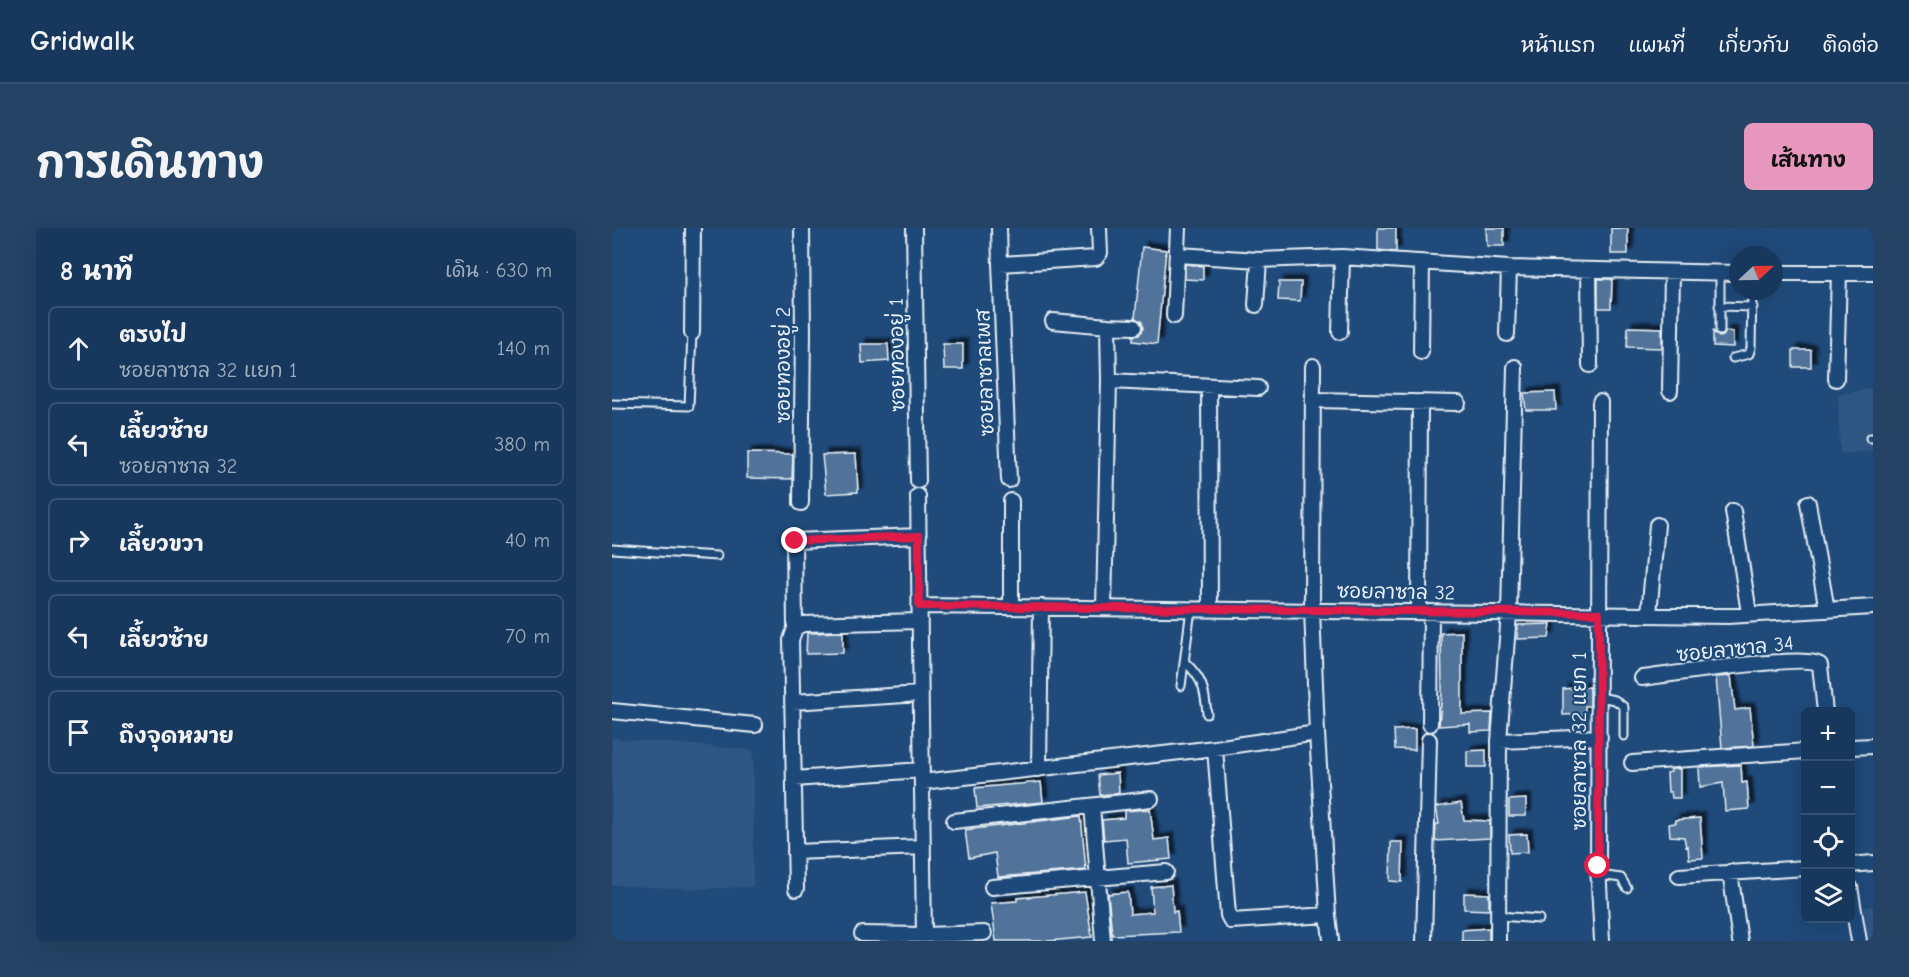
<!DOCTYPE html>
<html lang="th">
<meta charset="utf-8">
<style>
:root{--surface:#17385c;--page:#244365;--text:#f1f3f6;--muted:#9eacbb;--line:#365272;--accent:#e797bd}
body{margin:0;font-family:"Comic Neue","Playpen Sans Thai",sans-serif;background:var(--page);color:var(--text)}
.controls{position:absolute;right:18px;bottom:18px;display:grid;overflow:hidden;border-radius:9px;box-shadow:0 6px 24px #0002}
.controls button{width:54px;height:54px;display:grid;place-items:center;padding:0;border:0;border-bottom:2px solid var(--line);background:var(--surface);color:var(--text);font:30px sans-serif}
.compass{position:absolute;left:1117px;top:18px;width:54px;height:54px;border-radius:50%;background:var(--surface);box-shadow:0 6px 24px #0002;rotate:68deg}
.stop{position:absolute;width:18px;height:18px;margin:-14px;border:4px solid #e11d48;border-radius:50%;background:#fff}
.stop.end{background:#e11d48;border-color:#fff;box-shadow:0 2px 6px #0008}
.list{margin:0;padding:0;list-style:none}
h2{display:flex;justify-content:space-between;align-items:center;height:78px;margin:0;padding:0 24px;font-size:26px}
h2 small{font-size:20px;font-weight:400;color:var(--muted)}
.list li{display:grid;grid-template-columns:39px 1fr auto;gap:18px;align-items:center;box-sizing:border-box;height:84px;margin:0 12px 12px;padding:0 12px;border:2px solid var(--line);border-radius:9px}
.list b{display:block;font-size:22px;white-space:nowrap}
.list p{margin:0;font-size:20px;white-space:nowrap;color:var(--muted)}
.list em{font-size:20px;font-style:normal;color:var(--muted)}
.icon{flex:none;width:33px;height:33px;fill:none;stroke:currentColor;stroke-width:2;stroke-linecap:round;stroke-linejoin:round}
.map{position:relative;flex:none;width:1261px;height:713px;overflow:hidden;border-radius:9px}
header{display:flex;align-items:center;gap:36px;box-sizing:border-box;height:84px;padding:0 30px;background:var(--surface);border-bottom:2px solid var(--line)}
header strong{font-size:28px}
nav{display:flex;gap:33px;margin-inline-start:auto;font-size:21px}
.intro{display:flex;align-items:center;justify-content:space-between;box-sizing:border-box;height:144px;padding:0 36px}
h1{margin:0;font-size:42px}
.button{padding:15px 27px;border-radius:9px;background:var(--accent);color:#111;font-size:21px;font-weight:700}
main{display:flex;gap:36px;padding:0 36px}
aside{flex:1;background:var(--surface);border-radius:9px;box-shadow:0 6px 24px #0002}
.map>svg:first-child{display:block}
.built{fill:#2e5683}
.building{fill:#517399;stroke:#e8f1f8;stroke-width:1.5;filter:url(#shadow)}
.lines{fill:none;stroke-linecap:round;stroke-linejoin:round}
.lane-casing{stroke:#e8f1f8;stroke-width:11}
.street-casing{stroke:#e8f1f8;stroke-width:18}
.lane{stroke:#1f4a7a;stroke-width:7}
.street{stroke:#1f4a7a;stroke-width:14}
.route{stroke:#e11d48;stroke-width:8}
.labels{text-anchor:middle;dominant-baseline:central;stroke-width:4.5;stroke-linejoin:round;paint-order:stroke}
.street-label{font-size:20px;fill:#e8f1f8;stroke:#1f4a7a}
</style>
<header>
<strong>Gridwalk</strong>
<nav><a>หน้าแรก</a><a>แผนที่</a><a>เกี่ยวกับ</a><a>ติดต่อ</a></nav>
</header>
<div class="intro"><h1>การเดินทาง</h1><a class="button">เส้นทาง</a></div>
<main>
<aside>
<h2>8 นาที<small>เดิน · 630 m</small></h2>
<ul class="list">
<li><svg class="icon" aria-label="ahead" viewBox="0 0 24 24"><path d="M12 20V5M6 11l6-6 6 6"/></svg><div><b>ตรงไป</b><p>ซอยลาซาล 32 แยก 1</p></div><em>140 m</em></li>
<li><svg class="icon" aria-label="left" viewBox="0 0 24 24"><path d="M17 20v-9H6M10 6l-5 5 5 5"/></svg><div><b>เลี้ยวซ้าย</b><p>ซอยลาซาล 32</p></div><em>380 m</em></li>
<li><svg class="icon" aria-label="right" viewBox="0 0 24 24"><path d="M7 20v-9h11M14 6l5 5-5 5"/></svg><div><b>เลี้ยวขวา</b></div><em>40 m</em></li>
<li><svg class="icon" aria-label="left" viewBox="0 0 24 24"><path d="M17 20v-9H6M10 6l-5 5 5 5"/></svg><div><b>เลี้ยวซ้าย</b></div><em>70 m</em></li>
<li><svg class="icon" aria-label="arrive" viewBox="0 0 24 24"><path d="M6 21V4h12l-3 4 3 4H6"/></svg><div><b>ถึงจุดหมาย</b></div></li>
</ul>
</aside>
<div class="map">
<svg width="1261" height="713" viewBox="0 0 1261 713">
<defs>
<filter id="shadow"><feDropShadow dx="5" dy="-5" stdDeviation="1.5" flood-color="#0009"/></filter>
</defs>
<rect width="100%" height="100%" fill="#1f4a7a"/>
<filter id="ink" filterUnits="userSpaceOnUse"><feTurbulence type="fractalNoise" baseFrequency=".0167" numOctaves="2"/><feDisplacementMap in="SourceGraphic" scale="12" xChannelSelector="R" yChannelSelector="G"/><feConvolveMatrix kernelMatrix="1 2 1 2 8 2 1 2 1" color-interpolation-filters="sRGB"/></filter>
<g filter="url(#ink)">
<!-- built -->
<path class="built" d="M 1261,160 L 1261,223 L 1228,226 L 1226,166 Z
M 0,510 L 141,522 L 141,659 L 79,661 L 0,657 Z
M 1261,678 L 1261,713 L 1256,713 L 1252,679 Z"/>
<!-- building -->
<path class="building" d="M 766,0 L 784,0 L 784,24 L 766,22 Z
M 874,0 L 892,0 L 892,18 L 875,18 Z
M 999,0 L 1016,1 L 1016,26 L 999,26 Z
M 530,19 L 554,22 L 545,116 L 521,113 L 521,108 L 527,107 L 531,100 L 530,94 L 523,90 Z
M 573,36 L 591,38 L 591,52 L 573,51 Z
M 986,51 L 1000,51 L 999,80 L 986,80 Z
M 667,54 L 689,54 L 688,73 L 666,72 Z
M 1016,99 L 1050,100 L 1050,120 L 1015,119 Z
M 1101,103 L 1107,109 L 1111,108 L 1114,103 L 1121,104 L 1121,119 L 1101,118 Z
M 249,116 L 276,116 L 277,133 L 250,135 Z
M 331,116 L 351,116 L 351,141 L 332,141 Z
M 1181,122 L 1199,122 L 1199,139 L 1181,139 Z
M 943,164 L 944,182 L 914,182 L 912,165 Z
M 135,225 L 181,226 L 180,251 L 135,250 Z
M 244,226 L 246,264 L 214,266 L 210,227 Z
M 939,396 L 937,410 L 905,411 L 906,397 Z
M 231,404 L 231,425 L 194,426 L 195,405 Z
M 850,404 L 850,486 L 880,485 L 879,503 L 858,504 L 858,496 L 827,498 L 830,464 L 829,405 Z
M 1119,448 L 1123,482 L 1138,480 L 1142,518 L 1110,520 L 1104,449 Z
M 978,459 L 978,478 L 973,478 L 973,486 L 951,487 L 951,461 Z
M 803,501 L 803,522 L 783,521 L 782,502 Z
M 874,522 L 874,539 L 855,539 L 855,523 Z
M 1129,537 L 1130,555 L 1135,554 L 1137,581 L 1113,583 L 1111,555 L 1088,559 L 1087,539 Z
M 1059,541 L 1068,541 L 1068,570 L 1060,570 L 1059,564 L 1056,564 L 1055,545 L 1059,544 Z
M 506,545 L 507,565 L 488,567 L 486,547 Z
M 429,554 L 431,574 L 365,580 L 363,560 Z
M 914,571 L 914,588 L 897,588 L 897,572 Z
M 849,575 L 852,592 L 878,593 L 878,610 L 823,613 L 824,596 L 827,596 L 824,579 Z
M 538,581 L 542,612 L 557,610 L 559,631 L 516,635 L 514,610 L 492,612 L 490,592 L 512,590 L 512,583 Z
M 469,588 L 474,642 L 386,649 L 383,625 L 357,630 L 353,602 Z
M 1088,590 L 1091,630 L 1077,631 L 1076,618 L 1074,619 L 1072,609 L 1058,608 L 1057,596 L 1064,595 L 1063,592 Z
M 915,606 L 916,624 L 898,625 L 897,607 Z
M 779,614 L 791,614 L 790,654 L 778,653 Z
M 559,657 L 561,684 L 565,683 L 567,704 L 500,707 L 496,666 L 516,664 L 518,686 L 541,684 L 539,659 Z
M 473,664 L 480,709 L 436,713 L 384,713 L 379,675 L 405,673 L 405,670 Z
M 852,665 L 877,666 L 877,682 L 852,681 Z
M 877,700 L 877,713 L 850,713 L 850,702 Z"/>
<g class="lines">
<!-- lane casing -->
<g class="lane-casing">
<path id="lane" d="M 1108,44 L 1108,103
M 1107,78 L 1141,79
M 1121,130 L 1137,126 L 1139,120 L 1140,63
M 0,176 L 77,178 L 80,105
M 1258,210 L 1261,210
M 0,321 L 105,328
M 573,434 C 591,451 593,462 595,486
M 569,458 L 579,381
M 987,469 L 1003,472 L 1012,479 L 1012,508
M 987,647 L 1009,650 L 1015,660
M 887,688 L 927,691"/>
</g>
<!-- street casing -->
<g class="street-casing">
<path id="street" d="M 302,0 L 306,253
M 387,0 L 388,36 L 484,30 L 488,25 L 487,0
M 566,27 L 647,32 L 730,29 L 897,40 L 1126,45
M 388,36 L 397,252
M 977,42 L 978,137
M 1162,45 L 1261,45
M 644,77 L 647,32
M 562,88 L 566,0
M 441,93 L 496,98 L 497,153 L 492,380
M 496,98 L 522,99
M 728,104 L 730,29
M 80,105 L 81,0
M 895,106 L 897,40
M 809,124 L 810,34
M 701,138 L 700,382 L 705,505 L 716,687
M 1224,151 L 1227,45
M 497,153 L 646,160
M 597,158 L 598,381
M 1058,163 L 1060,44
M 702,172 L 846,175
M 988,174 L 986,638 L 990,713
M 189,275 L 191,105 L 190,0
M 1196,275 L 1215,382
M 1121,283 L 1137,385
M 307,378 L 1116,388 L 1261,379
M 399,379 L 399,273
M 807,383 L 808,174
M 1037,386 L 1045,297
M 183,400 L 191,396 L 308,393
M 1030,450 C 1056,447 1196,425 1208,437 L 1213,484
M 180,474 L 309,466
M 0,483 L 143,497
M 818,496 L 819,384
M 887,513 L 988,509
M 1238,519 L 1261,518
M 603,520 L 616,687 L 619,693 L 716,687 L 719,712
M 1020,535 L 1194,523
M 427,541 L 429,379
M 182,551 L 310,542
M 310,554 L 603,520 L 705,505
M 480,578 L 491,713
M 342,593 L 539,571
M 183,624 L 311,619
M 1238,637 L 1261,635
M 1118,644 L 1128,713
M 1067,648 L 1194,640
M 380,659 L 554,644
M 1238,659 L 1247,713
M 184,661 L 179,412 L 183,400 L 182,313 L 307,308
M 250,706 L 312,707 L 306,268
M 312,707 L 372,705
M 812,713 L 817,512
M 886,713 L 887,513 L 897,385 L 903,139"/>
</g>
<!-- lane -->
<use href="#lane" class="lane"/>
<!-- street -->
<use href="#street" class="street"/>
</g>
</g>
<g class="lines" filter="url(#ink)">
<!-- route -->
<path class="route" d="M 183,313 L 307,308 L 307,378 L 987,385 L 986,638"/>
</g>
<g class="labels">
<!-- street labels -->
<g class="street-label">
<text transform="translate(285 127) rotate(-91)">ซอยทองอยู่ 1</text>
<text transform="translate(171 137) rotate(-90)">ซอยทองอยู่ 2</text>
<text transform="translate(373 145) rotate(-92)">ซอยลาซาลเพส</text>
<text transform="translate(784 364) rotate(1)">ซอยลาซาล 32</text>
<text transform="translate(1123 421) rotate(-6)">ซอยลาซาล 34</text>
<text transform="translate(967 513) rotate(-90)">ซอยลาซาล 32 แยก 1</text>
</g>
</g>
</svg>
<div class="controls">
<button>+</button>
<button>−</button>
<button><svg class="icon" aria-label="locate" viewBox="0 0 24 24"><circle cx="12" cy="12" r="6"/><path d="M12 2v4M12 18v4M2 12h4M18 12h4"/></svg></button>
<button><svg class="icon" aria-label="layers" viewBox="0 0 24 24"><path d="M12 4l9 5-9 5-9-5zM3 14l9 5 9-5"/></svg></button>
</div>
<svg class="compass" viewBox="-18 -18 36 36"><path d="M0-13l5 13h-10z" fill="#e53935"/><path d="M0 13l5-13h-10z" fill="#9eacbb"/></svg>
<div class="stop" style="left:986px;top:638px"></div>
<div class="stop end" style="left:183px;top:313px"></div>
</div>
</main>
